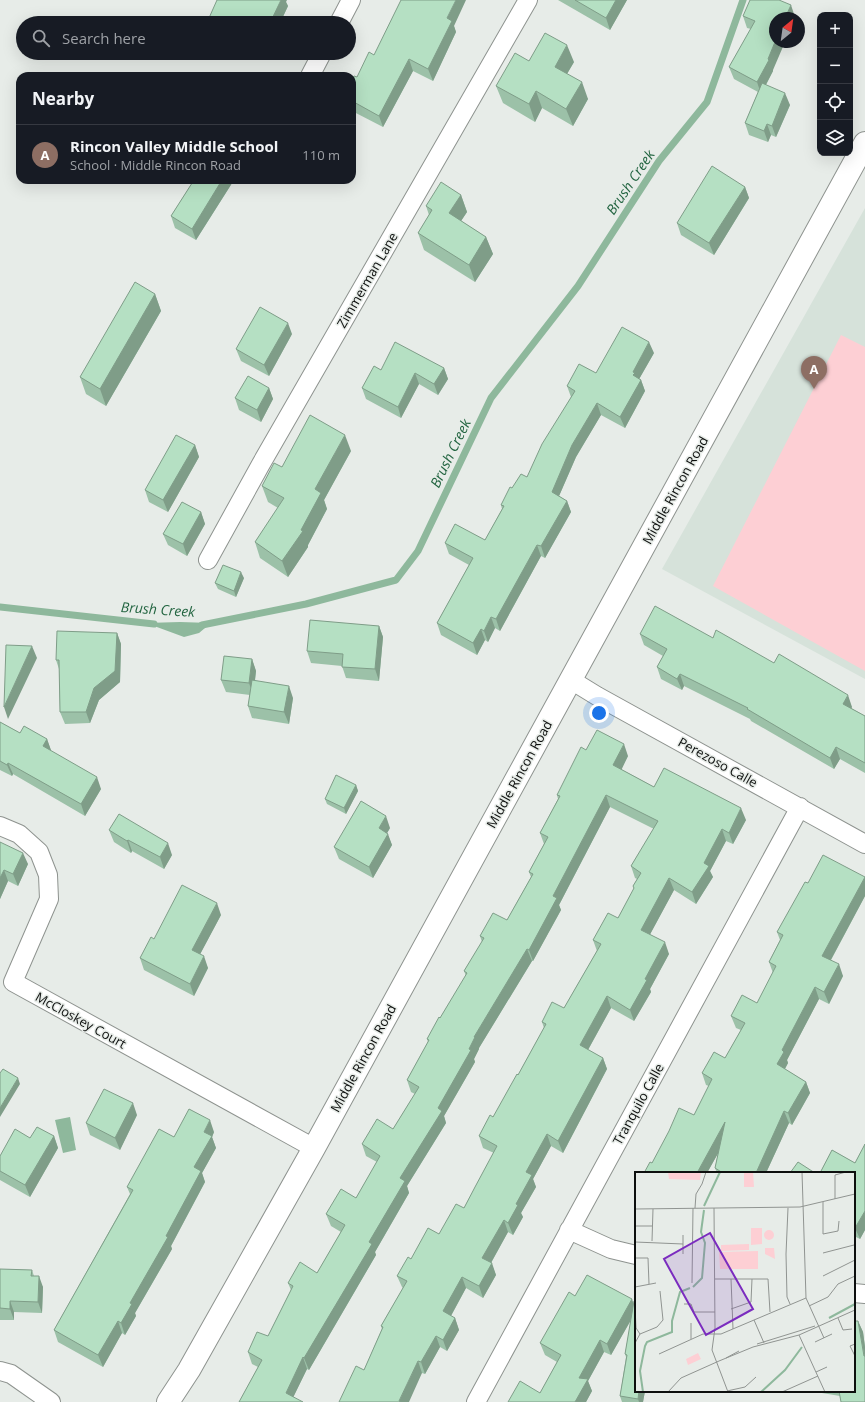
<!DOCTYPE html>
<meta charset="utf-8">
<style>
:root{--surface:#171b24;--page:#20242c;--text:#f1f3f6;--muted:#9ea1a6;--line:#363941;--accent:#2563eb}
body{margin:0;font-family:"Open Sans",sans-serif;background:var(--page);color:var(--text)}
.controls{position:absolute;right:12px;top:12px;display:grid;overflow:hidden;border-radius:8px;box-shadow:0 4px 16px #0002}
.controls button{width:36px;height:36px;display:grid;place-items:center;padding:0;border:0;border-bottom:1px solid var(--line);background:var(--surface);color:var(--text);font:20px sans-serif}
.compass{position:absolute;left:769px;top:12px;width:36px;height:36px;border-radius:50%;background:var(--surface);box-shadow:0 4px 16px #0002;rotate:29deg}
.you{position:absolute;left:599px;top:713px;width:14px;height:14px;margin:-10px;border:3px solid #fff;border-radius:50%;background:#1a73e8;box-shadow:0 0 0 6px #1a73e833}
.badge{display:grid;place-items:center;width:26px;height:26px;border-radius:50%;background:var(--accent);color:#fff;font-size:13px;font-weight:700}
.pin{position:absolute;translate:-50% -33px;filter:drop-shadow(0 1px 2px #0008)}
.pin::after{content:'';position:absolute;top:21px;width:14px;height:12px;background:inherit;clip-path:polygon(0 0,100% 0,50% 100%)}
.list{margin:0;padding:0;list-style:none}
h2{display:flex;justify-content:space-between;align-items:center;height:52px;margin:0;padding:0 16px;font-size:17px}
h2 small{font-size:13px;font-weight:400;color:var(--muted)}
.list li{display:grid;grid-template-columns:26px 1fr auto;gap:12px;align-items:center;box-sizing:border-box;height:60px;padding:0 16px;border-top:1px solid var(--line)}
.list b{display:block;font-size:15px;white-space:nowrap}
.list p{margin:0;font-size:13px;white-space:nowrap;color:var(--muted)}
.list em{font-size:13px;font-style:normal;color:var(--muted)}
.icon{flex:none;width:22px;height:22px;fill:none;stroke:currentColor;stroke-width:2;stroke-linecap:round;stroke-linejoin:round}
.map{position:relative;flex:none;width:865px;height:1402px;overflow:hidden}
.search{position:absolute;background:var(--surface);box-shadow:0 4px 16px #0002;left:16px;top:16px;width:340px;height:44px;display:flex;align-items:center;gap:10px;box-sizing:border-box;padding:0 14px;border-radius:22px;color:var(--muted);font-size:15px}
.panel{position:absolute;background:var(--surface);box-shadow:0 4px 16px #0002;left:16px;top:72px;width:340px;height:112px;border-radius:12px}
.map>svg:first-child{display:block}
.built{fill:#d6e2da}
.green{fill:#fdcfd4}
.water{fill:#8eb89c}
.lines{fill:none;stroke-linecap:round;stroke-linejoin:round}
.stream{stroke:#8eb89c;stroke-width:7}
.minor-casing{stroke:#8e938f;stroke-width:20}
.tertiary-casing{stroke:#8e938f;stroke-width:24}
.minor{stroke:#fff;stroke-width:18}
.tertiary{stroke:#fff;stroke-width:22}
.wall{fill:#9cc1a8}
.shaded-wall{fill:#7f9d88}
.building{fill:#b5e0c3;stroke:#7f9d88}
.labels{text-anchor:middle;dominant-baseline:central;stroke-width:3;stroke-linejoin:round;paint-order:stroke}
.street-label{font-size:13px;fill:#0d0f0e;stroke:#e7ece8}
.water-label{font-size:14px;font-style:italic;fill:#236541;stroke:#e7ece8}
.inset-river{fill:none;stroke:#8eb89c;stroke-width:2}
.inset-road{fill:none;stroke:#909491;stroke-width:1}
.view{fill:#7b2cbf;fill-opacity:0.15;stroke:#7b2cbf;stroke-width:2}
.inset-edge{fill:none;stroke:#0d0f0e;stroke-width:2}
</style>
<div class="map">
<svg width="865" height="1402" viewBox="0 0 865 1402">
<rect width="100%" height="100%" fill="#e7ece8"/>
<!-- built -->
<path class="built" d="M 865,208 L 865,679 L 662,569 Z"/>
<!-- green -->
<path class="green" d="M 841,335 L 865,347 L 865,671 L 713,586 Z"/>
<!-- water -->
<path class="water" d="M 180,622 L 211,623 L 199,633 L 184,637 L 146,623 Z
M 70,1117 L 76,1150 L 63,1153 L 55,1120 Z"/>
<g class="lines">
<!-- stream -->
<path class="stream" d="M 0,607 L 154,624
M 202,625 L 306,604 L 396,580 L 418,551 L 491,398 L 578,286 L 659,161 L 707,102 L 743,0"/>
<!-- minor casing -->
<g class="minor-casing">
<path id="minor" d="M 339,23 L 351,0
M 310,76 L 322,53
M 208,560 L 261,464 L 528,0
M 571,680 L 597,696 L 865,844
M 0,826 L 19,834 L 39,852 L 48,875 L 49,899 L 13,982 L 314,1148
M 569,1230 L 611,1249 L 636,1255
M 854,1293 L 865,1294
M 0,1371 L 11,1374 L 51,1402
M 476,1402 L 800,807"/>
</g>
<!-- tertiary casing -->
<g class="tertiary-casing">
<path id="tertiary" d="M 168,1402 L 189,1370 L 314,1148 L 865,143"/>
</g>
<!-- minor -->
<use href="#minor" class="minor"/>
<!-- tertiary -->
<use href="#tertiary" class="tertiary"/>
</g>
<!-- wall -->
<path class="wall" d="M 558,0 L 627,0 L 610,30 Z
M 286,2 L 288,6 L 280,23 L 210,23 L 209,18 Z
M 743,16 L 795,17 L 795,18 L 775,18 L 773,70 L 773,71 L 766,85 L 790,105 L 776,137 L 771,135 L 768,142 L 749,135 L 745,123 L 758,92 L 734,79 L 729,67 L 751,29 L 747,28 Z
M 454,26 L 456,32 L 433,81 L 413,71 L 383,127 L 352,111 L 352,79 L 357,77 L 374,55 Z
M 529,61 L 574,62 L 567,74 L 588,99 L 573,126 L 542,108 L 535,122 L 503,103 L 496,86 Z
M 194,180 L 234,180 L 196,240 L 175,228 L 171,216 Z
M 745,187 L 749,198 L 714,255 L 681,235 L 677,223 Z
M 461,195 L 467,212 L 461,221 L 486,237 L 493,254 L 475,282 L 424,250 L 418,233 L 429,215 L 426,206 Z
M 155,294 L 161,311 L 106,406 L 86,394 L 80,377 Z
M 292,334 L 269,376 L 241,361 L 236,349 Z
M 654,353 L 639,379 L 641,380 L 645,391 L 625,428 L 601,415 L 576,457 L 559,496 L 567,501 L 571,512 L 545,558 L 541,556 L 500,631 L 495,628 L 488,642 L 485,640 L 477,655 L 441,635 L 437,623 L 469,565 L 449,554 L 445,543 L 485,540 L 502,509 L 501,505 L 512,488 L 527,477 L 571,397 L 567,386 L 596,373 Z
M 444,368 L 448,379 L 438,395 L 419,384 L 401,418 L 366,399 L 362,388 L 381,370 Z
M 269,388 L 273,399 L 261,422 L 239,410 L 235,398 Z
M 195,445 L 199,457 L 168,512 L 149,502 L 145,490 Z
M 351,451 L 324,500 L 327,509 L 308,545 L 308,547 L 288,577 L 260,558 L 255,542 L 278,508 L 268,502 L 262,486 L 282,467 Z
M 201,512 L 205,524 L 187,556 L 168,545 L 163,534 Z
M 244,578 L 236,597 L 218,589 L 215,583 Z
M 379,626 L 383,637 L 379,681 L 346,678 L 342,666 L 311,663 L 307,651 Z
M 117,633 L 121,644 L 120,682 L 99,700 L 90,723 L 65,724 L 60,712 L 59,669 L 56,660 Z
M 640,634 L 713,638 L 774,663 L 852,707 L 851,708 L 865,716 L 865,773 L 840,759 L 834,769 L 751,721 L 750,719 L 684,686 L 682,690 L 661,679 L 657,667 L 663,656 L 644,645 Z
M 252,659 L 256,671 L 255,681 L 293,698 L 289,724 L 252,718 L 248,706 L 250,695 L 226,692 L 221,680 Z
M 0,722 L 20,733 L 47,739 L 51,751 L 101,789 L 85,816 L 13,774 L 12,776 L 0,770 Z
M 586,750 L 628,756 L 621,769 L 654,787 L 746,820 L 733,844 L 726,841 L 710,871 L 713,877 L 696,904 L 674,890 L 650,934 L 669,954 L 650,989 L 651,992 L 634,1021 L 611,1008 L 588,1050 L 603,1058 L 607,1069 L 563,1153 L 551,1146 L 533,1179 L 536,1187 L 521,1213 L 523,1217 L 513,1235 L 508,1232 L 491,1263 L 496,1275 L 483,1298 L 466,1288 L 451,1316 L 455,1318 L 459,1330 L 447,1351 L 440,1347 L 425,1374 L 422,1373 L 364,1370 L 382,1329 L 381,1326 L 403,1288 L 402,1287 L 397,1276 L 411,1259 L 439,1234 L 464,1208 L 494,1153 L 483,1148 L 479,1136 L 493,1117 L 518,1075 L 544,1028 L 542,1022 L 564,1008 L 597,951 L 593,940 L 618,918 L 634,889 L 633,886 L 637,879 L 635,878 L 631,866 L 654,829 L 610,807 L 559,905 L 561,910 L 533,961 L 532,961 L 479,1048 L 479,1049 L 474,1059 L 475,1062 L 444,1116 L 446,1123 L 407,1186 L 409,1193 L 375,1252 L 376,1255 L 309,1370 L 307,1369 L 293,1397 L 239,1402 L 258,1367 L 252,1364 L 248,1352 L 268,1336 L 291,1290 L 288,1283 L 317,1273 L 341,1232 L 331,1226 L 326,1214 L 356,1198 L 377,1162 L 366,1156 L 362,1144 L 393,1129 L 415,1094 L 411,1092 L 407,1080 L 428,1042 L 427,1039 L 466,976 L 464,971 L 482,942 L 480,936 L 507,920 L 531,877 L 529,872 L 544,844 L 540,833 L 558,799 L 557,795 Z
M 356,785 L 358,791 L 346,814 L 327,804 L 325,799 Z
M 390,828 L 387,833 L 392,845 L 373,878 L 339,859 L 334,847 Z
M 109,830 L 172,855 L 164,869 L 132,851 L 131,853 L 114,842 Z
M 0,842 L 28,864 L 18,886 L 8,881 L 0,899 Z
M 865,877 L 865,896 L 831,960 L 843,976 L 829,1004 L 819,999 L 787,1060 L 788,1063 L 785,1069 L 806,1082 L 810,1093 L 792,1125 L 789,1123 L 766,1173 L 717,1173 L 715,1168 L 718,1153 L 707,1173 L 652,1163 L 694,1115 L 709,1086 L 706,1085 L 702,1073 L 725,1058 L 741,1030 L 736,1028 L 731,1016 L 757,1003 L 773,973 L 769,962 L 780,940 L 777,932 L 808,883 Z
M 221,915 L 200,954 L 208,968 L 194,996 L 144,970 L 140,958 L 154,939 Z
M 137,1115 L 120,1150 L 90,1135 L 86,1123 Z
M 214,1132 L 212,1137 L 216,1148 L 202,1173 L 205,1182 L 171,1246 L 172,1249 L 135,1313 L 136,1316 L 125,1335 L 122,1333 L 103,1367 L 58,1342 L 54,1330 L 130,1194 L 127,1187 L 174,1137 Z
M 54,1136 L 58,1148 L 30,1197 L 0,1180 L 0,1156 L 30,1138 Z
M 865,1144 L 865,1230 L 860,1239 L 854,1236 L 854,1173 L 820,1173 L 832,1150 L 855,1163 Z
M 0,1269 L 32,1270 L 34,1276 L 43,1287 L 42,1313 L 14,1312 L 14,1320 L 0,1320 Z
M 575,1296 L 632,1299 L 636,1391 L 645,1391 L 643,1402 L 622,1402 L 620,1396 L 626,1357 L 625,1354 L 631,1320 L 611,1355 L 604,1352 L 588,1381 L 592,1391 L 586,1402 L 508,1402 L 540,1393 L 557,1362 L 545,1355 L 540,1343 Z
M 854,1321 L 858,1321 L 863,1332 L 865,1347 L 865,1402 L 841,1402 L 840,1396 L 810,1391 L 854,1391 Z"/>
<!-- shaded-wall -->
<path class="shaded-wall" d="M 281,0 L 287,0 L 286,2 L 288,6 L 280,23 L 270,23 Z
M 456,0 L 466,0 L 454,26 L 456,32 L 433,81 L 428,69 L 447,18 Z
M 616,0 L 627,0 L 610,30 L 606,18 Z
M 791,5 L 795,17 L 795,18 L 785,18 Z
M 775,42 L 785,42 L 773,70 L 773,71 L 761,94 L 757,82 L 768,59 Z
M 567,45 L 574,62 L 561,84 L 555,67 Z
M 409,59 L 413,71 L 383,127 L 379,116 Z
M 582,82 L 588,99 L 573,126 L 566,109 Z
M 536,91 L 542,108 L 535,122 L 529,104 Z
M 785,93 L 790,105 L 776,137 L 772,126 Z
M 767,124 L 771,135 L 768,142 L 764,131 Z
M 222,180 L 234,180 L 196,240 L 192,229 Z
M 745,187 L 749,198 L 714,255 L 709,243 Z
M 461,195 L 467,212 L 455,230 L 449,213 Z
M 486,237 L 493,254 L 475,282 L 469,265 Z
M 155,294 L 161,311 L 106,406 L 100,389 Z
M 288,323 L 292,334 L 269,376 L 264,365 Z
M 649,342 L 654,353 L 638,381 L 641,380 L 645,391 L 625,428 L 620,417 L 633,375 L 633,372 Z
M 444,368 L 448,379 L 438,395 L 434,384 Z
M 415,373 L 419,384 L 401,418 L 398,407 Z
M 269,388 L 273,399 L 261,422 L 257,410 Z
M 597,403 L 601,415 L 576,457 L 556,503 L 552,492 L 572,445 Z
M 345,435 L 351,451 L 324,500 L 327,509 L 308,545 L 308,547 L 288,577 L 282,561 L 301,530 L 315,489 Z
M 195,445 L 199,457 L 168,512 L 163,500 Z
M 567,501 L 571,512 L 545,558 L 541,546 Z
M 201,512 L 205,524 L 187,556 L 183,544 Z
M 537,545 L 541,556 L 500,631 L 496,619 Z
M 241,572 L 244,578 L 236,597 L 234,591 Z
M 491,617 L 495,628 L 488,642 L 484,631 Z
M 379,626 L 383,637 L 379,681 L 375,669 Z
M 481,629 L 485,640 L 477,655 L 473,643 Z
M 117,633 L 121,644 L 120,682 L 99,700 L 90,723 L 86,712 L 94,688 Z
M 32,646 L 37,658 L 8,719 L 4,707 Z
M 252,659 L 256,671 L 253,695 L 249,683 Z
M 680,674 L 684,686 L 682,690 L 677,679 Z
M 289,686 L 293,698 L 289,724 L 284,712 Z
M 848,695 L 852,707 L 848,715 L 843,704 Z
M 47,739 L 51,750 L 47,758 L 43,746 Z
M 624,744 L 628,756 L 618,777 L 613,765 Z
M 836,747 L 840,759 L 834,769 L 830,758 Z
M 8,763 L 13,774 L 12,776 L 7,765 Z
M 97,777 L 101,789 L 85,816 L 81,804 Z
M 356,785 L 358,791 L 346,814 L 344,808 Z
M 606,795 L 610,807 L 559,905 L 561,910 L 533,961 L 529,950 L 553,896 Z
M 741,808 L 746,820 L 733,844 L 729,833 Z
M 386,816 L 390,828 L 383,840 L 379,828 Z
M 722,829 L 726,841 L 710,871 L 713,877 L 696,904 L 692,892 L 704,863 Z
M 388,834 L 392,845 L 373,878 L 369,867 Z
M 128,840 L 132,851 L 131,853 L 127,841 Z
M 168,843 L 172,855 L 164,869 L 160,857 Z
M 23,853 L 28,864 L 18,886 L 13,874 Z
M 4,870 L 8,881 L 0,899 L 0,878 Z
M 865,877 L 865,896 L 827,967 L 822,956 Z
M 669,878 L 674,890 L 646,942 L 641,930 Z
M 217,903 L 221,915 L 196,962 L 192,950 Z
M 665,942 L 669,954 L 650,989 L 651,992 L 634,1021 L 630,1010 L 645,979 Z
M 527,949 L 532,961 L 479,1048 L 479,1049 L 474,1059 L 475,1062 L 444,1116 L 446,1123 L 407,1186 L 409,1193 L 375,1252 L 376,1255 L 309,1370 L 304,1358 L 369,1242 L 400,1178 L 438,1108 L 469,1049 L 474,1037 Z
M 204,956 L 208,968 L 194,996 L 190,984 Z
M 839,964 L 843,976 L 829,1004 L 824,992 Z
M 815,987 L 819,999 L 787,1060 L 788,1063 L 781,1076 L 777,1064 L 782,1050 Z
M 607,996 L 611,1008 L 584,1057 L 580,1045 Z
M 603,1058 L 607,1069 L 563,1153 L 558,1141 Z
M 18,1078 L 20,1084 L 0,1117 L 0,1108 Z
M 806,1082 L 810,1093 L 792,1125 L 788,1113 Z
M 133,1103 L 137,1115 L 120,1150 L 115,1138 Z
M 784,1111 L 789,1123 L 766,1173 L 756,1173 Z
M 210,1120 L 214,1132 L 212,1137 L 216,1148 L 202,1173 L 205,1182 L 171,1246 L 172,1249 L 135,1313 L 136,1316 L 125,1335 L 121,1323 L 130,1303 L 166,1236 L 194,1167 L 204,1132 Z
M 725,1122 L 729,1134 L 707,1173 L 697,1173 Z
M 547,1134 L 551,1146 L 533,1179 L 536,1187 L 521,1213 L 523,1217 L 513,1235 L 508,1223 L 516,1204 L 526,1172 Z
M 54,1136 L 58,1148 L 30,1197 L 25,1185 Z
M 865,1211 L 865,1230 L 860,1239 L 855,1228 Z
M 504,1220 L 508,1232 L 487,1270 L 482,1258 Z
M 492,1263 L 496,1275 L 483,1298 L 479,1286 Z
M 39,1276 L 43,1287 L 42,1313 L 38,1302 Z
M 462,1277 L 466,1288 L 447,1323 L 443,1311 Z
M 632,1299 L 636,1311 L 611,1355 L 607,1344 Z
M 10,1301 L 14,1312 L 14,1320 L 10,1309 Z
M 455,1318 L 459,1330 L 447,1351 L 443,1340 Z
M 118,1321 L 122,1333 L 103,1367 L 98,1355 Z
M 858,1321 L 863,1332 L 865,1347 L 865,1359 Z
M 436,1336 L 440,1347 L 425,1374 L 421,1362 Z
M 600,1340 L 604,1352 L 588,1381 L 592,1391 L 586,1402 L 575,1402 L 579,1378 Z
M 303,1357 L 307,1369 L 291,1402 L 286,1393 Z
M 418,1361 L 422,1373 L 409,1402 L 400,1402 L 399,1401 Z
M 639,1391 L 645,1391 L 643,1402 L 639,1402 L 638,1399 Z"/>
<!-- building -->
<path class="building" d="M 217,0 L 281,0 L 270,23 L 218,23 L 209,18 Z
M 401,0 L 456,0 L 447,18 L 452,21 L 428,69 L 409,59 L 379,116 L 352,101 L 352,79 L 354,76 L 357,77 L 369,52 L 374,55 Z
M 575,0 L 616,0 L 606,18 Z
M 750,0 L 779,0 L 791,5 L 785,18 L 775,18 L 775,42 L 768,59 L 769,60 L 757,82 L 729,67 L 755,21 L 743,16 Z
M 545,33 L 567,45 L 555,67 L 582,82 L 566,109 L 536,91 L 529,104 L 496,86 L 515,53 L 529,61 Z
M 762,83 L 785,93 L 772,126 L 767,124 L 764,131 L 745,123 Z
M 712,166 L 745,187 L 709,243 L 677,223 Z
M 194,180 L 222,180 L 192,229 L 171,216 Z
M 441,182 L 461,195 L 449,213 L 486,237 L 469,265 L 418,233 L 432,210 L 426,206 Z
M 135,282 L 155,294 L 100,389 L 80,377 Z
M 260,307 L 288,323 L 264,365 L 236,349 Z
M 622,327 L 649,342 L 633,372 L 635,373 L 633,375 L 641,380 L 620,417 L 597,403 L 572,445 L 552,492 L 567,501 L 541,546 L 537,545 L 496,619 L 491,617 L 484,631 L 481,629 L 473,643 L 437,623 L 473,558 L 445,543 L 455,524 L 485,540 L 504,506 L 501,505 L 510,487 L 512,488 L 521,474 L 527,477 L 542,444 L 575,391 L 567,386 L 579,364 L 596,373 Z
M 395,342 L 444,368 L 434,384 L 415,373 L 398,407 L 362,388 L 374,366 L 381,370 Z
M 248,376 L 269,388 L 257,410 L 235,398 Z
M 310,415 L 345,435 L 315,489 L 321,493 L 301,530 L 303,531 L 282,561 L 255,542 L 284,498 L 262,486 L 274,463 L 282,467 Z
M 176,435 L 195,445 L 163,500 L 145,490 Z
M 182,502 L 201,512 L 183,544 L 163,534 Z
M 223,565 L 241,572 L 234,591 L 215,583 Z
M 655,606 L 713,638 L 716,630 L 774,663 L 779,654 L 848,695 L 843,704 L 865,716 L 865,763 L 836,747 L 830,758 L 747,709 L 748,708 L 680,674 L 677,679 L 657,667 L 667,649 L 640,634 Z
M 310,620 L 379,626 L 375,669 L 342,667 L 343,654 L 307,651 Z
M 57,631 L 117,633 L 115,671 L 94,688 L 86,712 L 60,712 L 59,660 L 56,660 Z
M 6,645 L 32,646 L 4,707 Z
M 224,656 L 252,659 L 249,683 L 221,680 Z
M 252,680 L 289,686 L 284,712 L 248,706 Z
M 0,722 L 20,733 L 24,726 L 47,739 L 43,746 L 97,777 L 81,804 L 8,763 L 7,765 L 0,761 Z
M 597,730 L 624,744 L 613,765 L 654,787 L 664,768 L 741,808 L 729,833 L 722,829 L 704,863 L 709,866 L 692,892 L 669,878 L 641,930 L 665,942 L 645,979 L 647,980 L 630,1010 L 607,996 L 580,1045 L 603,1058 L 558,1141 L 547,1134 L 526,1172 L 532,1175 L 516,1204 L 518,1205 L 508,1223 L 504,1220 L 482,1258 L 492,1263 L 479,1286 L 462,1277 L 443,1311 L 455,1318 L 443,1340 L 436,1336 L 421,1362 L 418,1361 L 399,1401 L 401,1402 L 339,1402 L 356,1366 L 364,1370 L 383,1327 L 381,1326 L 407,1281 L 397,1276 L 408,1257 L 411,1259 L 428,1228 L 439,1234 L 456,1204 L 464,1208 L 475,1187 L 497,1146 L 479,1136 L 490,1115 L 493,1117 L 517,1074 L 518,1075 L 546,1024 L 542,1022 L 552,1002 L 564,1008 L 601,944 L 593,940 L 608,913 L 618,918 L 634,888 L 633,886 L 641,873 L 631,866 L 658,821 L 606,795 L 553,896 L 557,898 L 529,950 L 527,949 L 474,1037 L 475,1037 L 469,1049 L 471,1050 L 438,1108 L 442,1111 L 400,1178 L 405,1181 L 369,1242 L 372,1244 L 304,1358 L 303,1357 L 286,1393 L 303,1402 L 239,1402 L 262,1360 L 248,1352 L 257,1332 L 268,1336 L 293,1286 L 288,1283 L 300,1262 L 317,1273 L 345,1225 L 326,1214 L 341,1189 L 356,1198 L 380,1156 L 362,1144 L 377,1119 L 393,1129 L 419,1087 L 407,1080 L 429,1040 L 427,1039 L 439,1017 L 440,1018 L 467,973 L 464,971 L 484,938 L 480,936 L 493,913 L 507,920 L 533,874 L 529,872 L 548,837 L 540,833 L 560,796 L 557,795 L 581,747 L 586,750 Z
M 336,775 L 356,785 L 344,808 L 325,799 Z
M 361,801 L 386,816 L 379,828 L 388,834 L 369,867 L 334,847 Z
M 119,814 L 168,843 L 160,857 L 128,840 L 127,841 L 109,830 Z
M 0,842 L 23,853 L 13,874 L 4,870 L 0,878 Z
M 823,855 L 865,877 L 822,956 L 839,964 L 824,992 L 815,987 L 782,1050 L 784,1052 L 777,1064 L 806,1082 L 788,1113 L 784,1111 L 756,1173 L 723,1173 L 715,1168 L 725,1122 L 697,1173 L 644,1173 L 650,1162 L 652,1163 L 669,1131 L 679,1108 L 694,1115 L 712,1079 L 702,1073 L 714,1052 L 725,1058 L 745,1023 L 731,1016 L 742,995 L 757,1003 L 776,966 L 769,962 L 783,935 L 777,932 L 805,882 L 808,883 Z
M 182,885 L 217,903 L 192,950 L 204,956 L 190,984 L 140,958 L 151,937 L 154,939 Z
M 3,1069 L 18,1078 L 0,1108 L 0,1073 Z
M 104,1089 L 133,1103 L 115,1138 L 86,1123 Z
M 189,1109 L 210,1120 L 204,1132 L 212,1136 L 194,1167 L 201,1171 L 166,1236 L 168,1237 L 130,1303 L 132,1304 L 121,1323 L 118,1321 L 98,1355 L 54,1330 L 133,1190 L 127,1187 L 159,1129 L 174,1137 Z
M 37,1127 L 54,1136 L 25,1185 L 0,1171 L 0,1156 L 15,1129 L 30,1138 Z
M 865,1144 L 865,1211 L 855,1228 L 854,1227 L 854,1173 L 820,1173 L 832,1150 L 855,1163 Z
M 798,1162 L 815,1173 L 790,1173 Z
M 0,1269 L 32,1270 L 31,1276 L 39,1276 L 38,1302 L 10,1301 L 10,1309 L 0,1308 Z
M 587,1275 L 632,1299 L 607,1344 L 600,1340 L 579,1378 L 588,1379 L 575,1402 L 508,1402 L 520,1381 L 540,1393 L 561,1355 L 540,1343 L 569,1292 L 575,1296 Z
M 634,1301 L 636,1302 L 636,1391 L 639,1391 L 638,1399 L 620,1396 L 627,1355 L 625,1354 Z
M 854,1321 L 858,1321 L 864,1356 L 865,1356 L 865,1402 L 841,1402 L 839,1391 L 854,1391 Z"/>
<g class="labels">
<!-- street labels -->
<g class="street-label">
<text transform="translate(367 280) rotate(-60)">Zimmerman Lane</text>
<text transform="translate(675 490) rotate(-61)">Middle Rincon Road</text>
<text transform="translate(718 762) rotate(29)">Perezoso Calle</text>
<text transform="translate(519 774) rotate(-61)">Middle Rincon Road</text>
<text transform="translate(81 1020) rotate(29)">McCloskey Court</text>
<text transform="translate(363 1058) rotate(-61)">Middle Rincon Road</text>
<text transform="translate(638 1104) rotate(-61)">Tranquilo Calle</text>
</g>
<!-- water labels -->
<g class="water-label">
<text transform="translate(630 182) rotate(-56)">Brush Creek</text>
<text transform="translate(450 453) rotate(-64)">Brush Creek</text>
<text transform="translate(158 609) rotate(4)">Brush Creek</text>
</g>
</g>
<!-- overview -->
<g transform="translate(635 1172)">
<rect width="220" height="220" fill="#e7ece8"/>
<path d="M 33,0 L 66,0 L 65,8 L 34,7 ZM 109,0 L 118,0 L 119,15 L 109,15 ZM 116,56 L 127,56 L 127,72 L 116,73 ZM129 63a5 5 0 1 1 10 0a5 5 0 1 1-10 0ZM 114,72 L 114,78 L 86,79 L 86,73 ZM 130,76 L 139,76 L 140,87 L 130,82 ZM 123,79 L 123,97 L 85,97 L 84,80 ZM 63,181 L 66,187 L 53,193 L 51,187 Z" fill="#fdcfd4"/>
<path class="inset-river" d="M 69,34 L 85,0M 58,115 L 67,106 L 70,71 L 66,60 L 69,38M 194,146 L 220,132M 8,220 L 5,199 L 10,174 L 12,170 L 37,160 L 37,149 L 45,120 L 55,116M 126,220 L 150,198 L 167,175"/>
<path class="inset-road" d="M 167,0 L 171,126 L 189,166M 200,27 L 200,3 L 211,0M 188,30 L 188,62 L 203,59 L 204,49M 60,36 L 61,22 L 67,12 L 71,0M 79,36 L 80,156 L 77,178 L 93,220M 153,36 L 151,82 L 152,125 L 155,132M 0,37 L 165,35 L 220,22M 0,54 L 17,54M 220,66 L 220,79M 17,69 L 18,37M 0,70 L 48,72M 188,81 L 219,73M 48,82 L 48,63M 0,86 L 13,86 L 14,112M 188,104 L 220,88M 80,107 L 133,107 L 135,140M 96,107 L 98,157M 57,111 L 58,36M 0,115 L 21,111M 49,132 L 56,132 L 59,140 L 80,140M 174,134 L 193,125 L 203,112 L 220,104M 0,135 L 1,156 L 5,162M 96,137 L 116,130 L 117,107M 203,146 L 208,158 L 217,157M 119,148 L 129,171M 56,151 L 56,167M 164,163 L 190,220M 180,170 L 197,162M 0,171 L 5,162 L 22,155 L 28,148 L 25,119M 122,172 L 180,154M 220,172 L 215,174 L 220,184M 24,182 L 68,162 L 86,162 L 171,126M 91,186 L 104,179M 181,200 L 192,195M 92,219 L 110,215 L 121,205M 33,220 L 46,206 L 84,189 L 118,175 L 164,163 L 220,138M 147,220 L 183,204"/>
<path class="view" d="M 75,61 L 118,137 L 71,163 L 29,87 Z"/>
<rect width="220" height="220" class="inset-edge"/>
</g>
</svg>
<div class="controls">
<button>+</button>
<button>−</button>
<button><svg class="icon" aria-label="locate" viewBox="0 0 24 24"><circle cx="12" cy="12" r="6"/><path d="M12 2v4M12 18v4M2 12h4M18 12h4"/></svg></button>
<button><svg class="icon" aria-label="layers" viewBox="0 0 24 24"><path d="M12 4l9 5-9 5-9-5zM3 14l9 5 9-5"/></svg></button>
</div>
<svg class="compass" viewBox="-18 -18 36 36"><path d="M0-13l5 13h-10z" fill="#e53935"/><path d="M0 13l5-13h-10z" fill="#9ea1a6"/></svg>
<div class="you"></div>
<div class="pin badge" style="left:814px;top:389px;background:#8d6e63">A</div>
<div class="search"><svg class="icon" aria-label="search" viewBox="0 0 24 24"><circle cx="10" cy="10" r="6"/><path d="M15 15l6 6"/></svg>Search here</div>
<section class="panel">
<h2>Nearby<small></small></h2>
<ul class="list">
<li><span class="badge" style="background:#8d6e63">A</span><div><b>Rincon Valley Middle School</b><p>School · Middle Rincon Road</p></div><em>110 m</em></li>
</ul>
</section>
</div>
